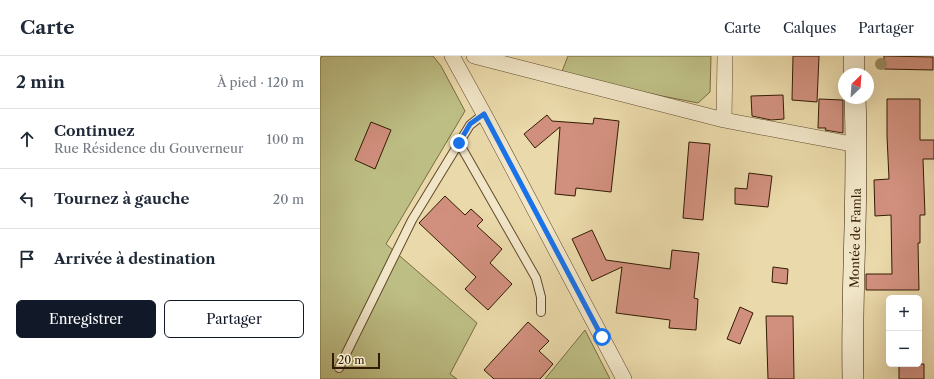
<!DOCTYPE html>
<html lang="fr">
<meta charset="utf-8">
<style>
:root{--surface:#fff;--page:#f2f2f3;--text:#1f2937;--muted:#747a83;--line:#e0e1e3;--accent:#111827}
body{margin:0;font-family:"Libre Caslon Text",serif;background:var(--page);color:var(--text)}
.controls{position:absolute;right:12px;bottom:12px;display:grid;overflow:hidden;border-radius:6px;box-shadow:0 4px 16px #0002}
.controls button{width:36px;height:36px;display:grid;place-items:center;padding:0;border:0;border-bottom:1px solid var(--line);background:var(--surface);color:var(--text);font:20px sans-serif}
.compass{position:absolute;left:518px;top:12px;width:36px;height:36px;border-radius:50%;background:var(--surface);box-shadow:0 4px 16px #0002;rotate:25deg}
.scale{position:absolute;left:12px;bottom:10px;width:48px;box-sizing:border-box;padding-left:4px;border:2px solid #331b02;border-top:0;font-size:11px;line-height:14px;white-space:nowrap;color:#331b02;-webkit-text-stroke:3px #f1e6c8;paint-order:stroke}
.stop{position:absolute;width:12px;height:12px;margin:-9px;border:3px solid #1a73e8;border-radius:50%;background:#fff}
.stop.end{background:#1a73e8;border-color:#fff;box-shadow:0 1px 4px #0008}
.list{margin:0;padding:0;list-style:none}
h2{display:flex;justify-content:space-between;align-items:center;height:52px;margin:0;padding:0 16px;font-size:17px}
h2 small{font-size:13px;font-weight:400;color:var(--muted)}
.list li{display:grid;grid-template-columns:26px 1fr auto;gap:12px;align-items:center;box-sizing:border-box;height:60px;padding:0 16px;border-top:1px solid var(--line)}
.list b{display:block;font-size:15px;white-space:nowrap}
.list p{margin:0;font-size:13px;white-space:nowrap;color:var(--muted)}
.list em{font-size:13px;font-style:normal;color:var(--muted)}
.actions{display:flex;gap:8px;padding:12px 16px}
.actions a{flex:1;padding:9px 0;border:1px solid var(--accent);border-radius:6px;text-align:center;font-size:14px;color:var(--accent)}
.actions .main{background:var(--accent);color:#fff}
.icon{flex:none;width:22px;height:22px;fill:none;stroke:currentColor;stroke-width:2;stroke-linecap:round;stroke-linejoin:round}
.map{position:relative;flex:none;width:614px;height:323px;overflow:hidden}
header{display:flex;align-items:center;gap:24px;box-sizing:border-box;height:56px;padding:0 20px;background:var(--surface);border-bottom:1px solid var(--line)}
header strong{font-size:19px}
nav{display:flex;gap:22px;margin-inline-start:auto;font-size:14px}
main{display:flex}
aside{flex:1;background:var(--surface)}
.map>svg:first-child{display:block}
.green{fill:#bdbe84;stroke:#786c43}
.building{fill:#d1907e;stroke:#331b02}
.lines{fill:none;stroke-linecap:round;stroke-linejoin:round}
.lane-casing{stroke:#614a2c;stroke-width:10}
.street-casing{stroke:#614a2c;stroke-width:16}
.secondary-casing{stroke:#331b02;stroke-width:22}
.lane{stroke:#f1e6c8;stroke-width:8}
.street{stroke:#f1e6c8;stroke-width:15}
.secondary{stroke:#f1e6c8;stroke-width:21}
.tree{fill:#9c8b63}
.route{stroke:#1a73e8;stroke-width:5}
.labels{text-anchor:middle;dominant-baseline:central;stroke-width:3;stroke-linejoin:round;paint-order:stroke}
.street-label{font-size:12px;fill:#331b02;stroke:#f1e6c8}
</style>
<header>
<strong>Carte</strong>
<nav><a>Carte</a><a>Calques</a><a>Partager</a></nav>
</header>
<main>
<aside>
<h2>2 min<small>À pied · 120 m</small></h2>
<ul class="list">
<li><svg class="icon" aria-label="ahead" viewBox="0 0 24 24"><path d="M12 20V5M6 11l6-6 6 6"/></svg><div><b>Continuez</b><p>Rue Résidence du Gouverneur</p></div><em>100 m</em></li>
<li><svg class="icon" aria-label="left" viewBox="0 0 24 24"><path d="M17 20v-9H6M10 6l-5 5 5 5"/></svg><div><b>Tournez à gauche</b></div><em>20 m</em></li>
<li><svg class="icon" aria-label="arrive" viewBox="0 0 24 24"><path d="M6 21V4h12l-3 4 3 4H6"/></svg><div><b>Arrivée à destination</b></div></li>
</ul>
<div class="actions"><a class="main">Enregistrer</a><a>Partager</a></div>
</aside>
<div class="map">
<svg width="614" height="323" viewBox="0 0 614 323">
<rect width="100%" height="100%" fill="#ead9aa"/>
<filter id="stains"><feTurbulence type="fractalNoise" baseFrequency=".005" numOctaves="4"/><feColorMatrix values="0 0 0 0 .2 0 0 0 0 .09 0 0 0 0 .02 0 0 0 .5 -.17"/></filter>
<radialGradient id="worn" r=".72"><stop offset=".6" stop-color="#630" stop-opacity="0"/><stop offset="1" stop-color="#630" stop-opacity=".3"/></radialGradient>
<!-- green -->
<path class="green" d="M 2,0 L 113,0 L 121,10 L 145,55 L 66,188 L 157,267 L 130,318 L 137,323 L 0,323 L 0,3 Z
M 248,0 L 391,0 L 390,36 L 378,47 L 342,40 L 241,18 Z
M 265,274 L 290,323 L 225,323 Z"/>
<!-- building -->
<path class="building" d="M 473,0 L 499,0 L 497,46 L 472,44 Z
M 564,0 L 613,1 L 613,14 L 564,13 Z
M 463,39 L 464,63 L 451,64 L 432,60 L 431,40 Z
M 499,43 L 523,44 L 523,77 L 505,74 L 506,72 L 498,72 Z
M 567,43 L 600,43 L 600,84 L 614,84 L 614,103 L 603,103 L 605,159 L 600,159 L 600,187 L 598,187 L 599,234 L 546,234 L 546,218 L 572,218 L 571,159 L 555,160 L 554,124 L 569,123 L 567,80 Z
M 227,59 L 232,65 L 273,68 L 274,62 L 299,65 L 291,136 L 256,132 L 255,140 L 235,138 L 240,71 L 215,92 L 204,78 Z
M 51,66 L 71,74 L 55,113 L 35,104 Z
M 369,86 L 390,88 L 383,164 L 363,162 Z
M 429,117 L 452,120 L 448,151 L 415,148 L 415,132 L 427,133 Z
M 125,140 L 145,159 L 151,153 L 163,164 L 157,170 L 182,193 L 170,207 L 192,228 L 168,254 L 145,233 L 156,221 L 99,167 Z
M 272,174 L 286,204 L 350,213 L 352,194 L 379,197 L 374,242 L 378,243 L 376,274 L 349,272 L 350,264 L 296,257 L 302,211 L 272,225 L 252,183 Z
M 453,211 L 468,213 L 467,228 L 452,226 Z
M 420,251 L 433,257 L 420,288 L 407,283 Z
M 446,260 L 473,260 L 474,323 L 448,323 Z
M 208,266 L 229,285 L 219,295 L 233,308 L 220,323 L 174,323 L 164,314 Z
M 579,308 L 604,308 L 604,323 L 579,323 Z"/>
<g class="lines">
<!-- lane casing -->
<g class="lane-casing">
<path id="lane" d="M 139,87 L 216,222 L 221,241 L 221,256
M 19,312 L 92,164 L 150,69 L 164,58"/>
</g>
<!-- street casing -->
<g class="street-casing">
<path id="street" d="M 132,0 L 164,58 L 304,323
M 154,0 L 404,64 L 537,89
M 404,64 L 405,0"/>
</g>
<!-- secondary casing -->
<g class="secondary-casing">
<g id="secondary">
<path d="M 534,0 L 534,18"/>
<path id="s1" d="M 533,323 C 531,229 539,136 535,42"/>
</g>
</g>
<!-- lane -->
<use href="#lane" class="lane"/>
<!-- street -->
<use href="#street" class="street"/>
<!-- secondary -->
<use href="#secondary" class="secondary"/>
</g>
<!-- trees -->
<circle class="tree" cx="561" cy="8" r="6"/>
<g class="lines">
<!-- route -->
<path class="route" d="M 139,87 L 150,68 L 164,58 L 282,281"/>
</g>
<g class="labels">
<!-- street labels -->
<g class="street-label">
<text stroke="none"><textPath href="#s1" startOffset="141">Montée de Famla</textPath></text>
</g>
</g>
<rect width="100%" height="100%" filter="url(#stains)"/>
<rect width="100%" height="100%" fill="url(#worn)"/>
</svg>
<div class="controls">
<button>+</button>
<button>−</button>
</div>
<svg class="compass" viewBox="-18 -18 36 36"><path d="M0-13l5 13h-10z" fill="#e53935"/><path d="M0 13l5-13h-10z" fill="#747a83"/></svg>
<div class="scale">20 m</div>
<div class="stop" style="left:282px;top:281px"></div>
<div class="stop end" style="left:139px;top:87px"></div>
</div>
</main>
